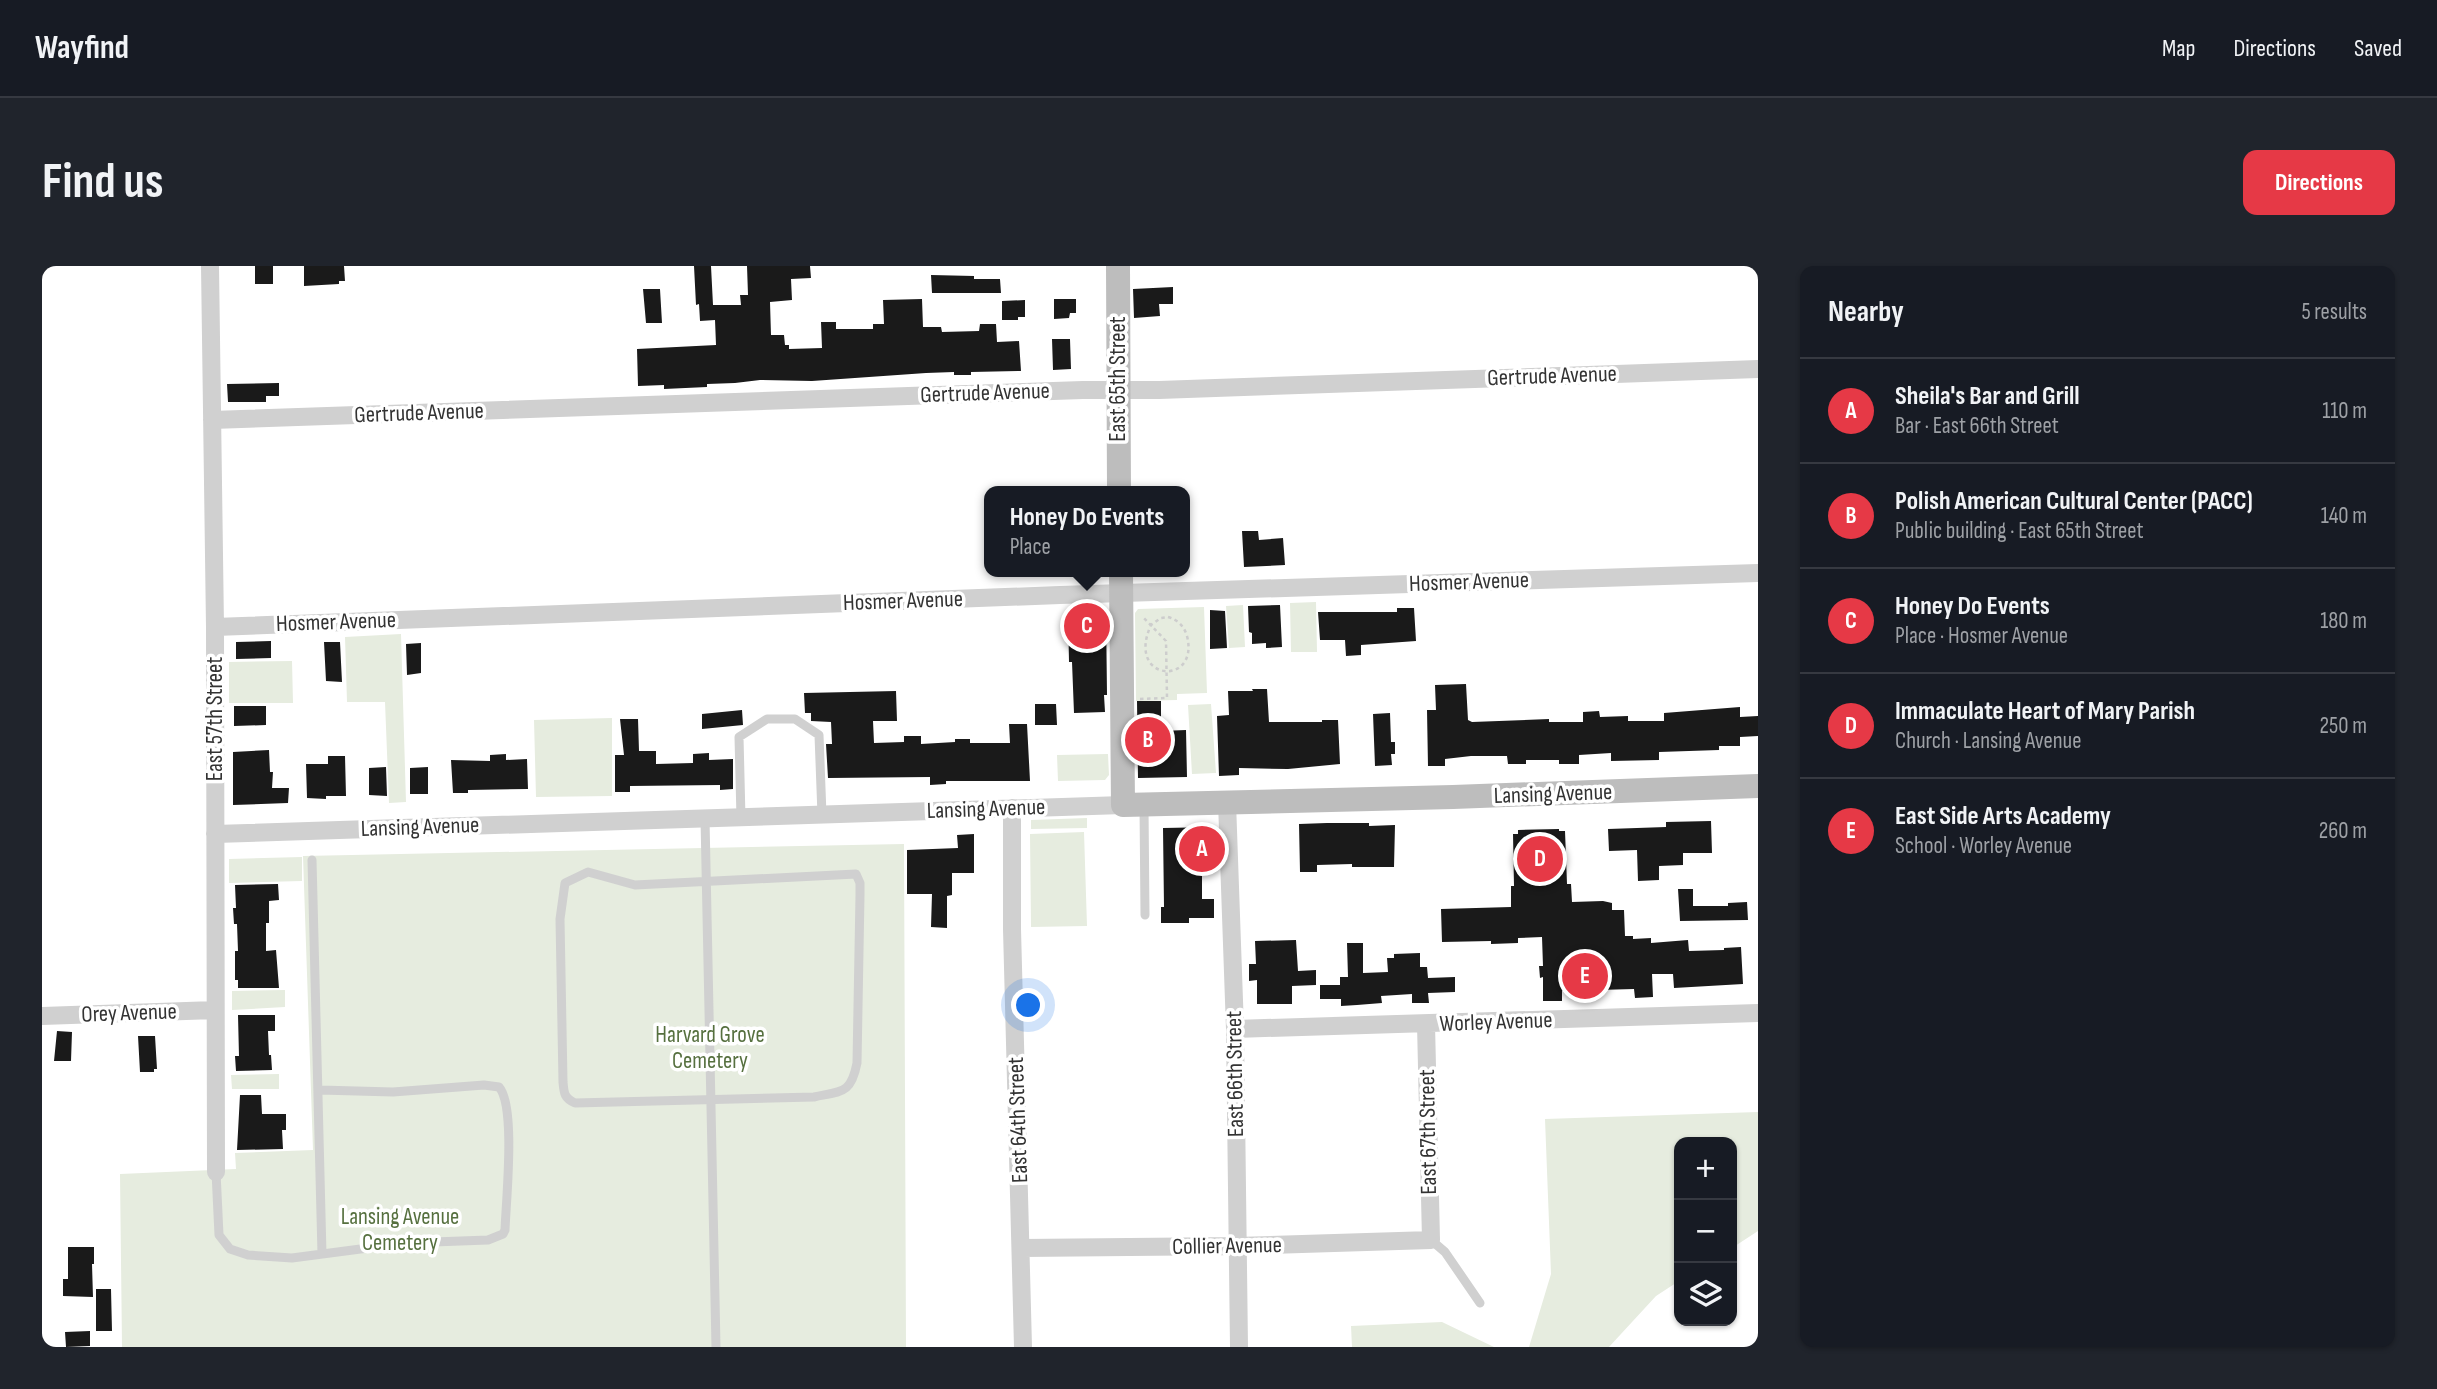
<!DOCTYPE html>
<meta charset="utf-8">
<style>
:root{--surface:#171b24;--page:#20242c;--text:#f1f3f6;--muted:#9ea1a6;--line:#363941;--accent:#e63946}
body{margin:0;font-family:"Sofia Sans Condensed",sans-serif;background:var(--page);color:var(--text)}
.controls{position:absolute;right:21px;bottom:21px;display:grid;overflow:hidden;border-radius:14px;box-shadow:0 2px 5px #0004}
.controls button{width:63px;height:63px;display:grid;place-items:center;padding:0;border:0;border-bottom:2px solid var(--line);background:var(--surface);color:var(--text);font:35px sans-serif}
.you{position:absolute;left:987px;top:740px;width:24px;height:24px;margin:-18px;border:5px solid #fff;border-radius:50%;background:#1a73e8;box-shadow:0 0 0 10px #1a73e833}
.badge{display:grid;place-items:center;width:46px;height:46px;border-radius:50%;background:var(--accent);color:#fff;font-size:23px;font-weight:700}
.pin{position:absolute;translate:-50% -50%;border:4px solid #fff;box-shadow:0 2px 7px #0006}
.popup{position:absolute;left:942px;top:220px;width:206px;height:91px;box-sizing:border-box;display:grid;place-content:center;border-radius:14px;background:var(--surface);filter:drop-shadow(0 2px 5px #0005);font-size:23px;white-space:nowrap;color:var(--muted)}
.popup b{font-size:26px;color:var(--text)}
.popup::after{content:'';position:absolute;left:50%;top:100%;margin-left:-14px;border:14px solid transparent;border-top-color:var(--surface)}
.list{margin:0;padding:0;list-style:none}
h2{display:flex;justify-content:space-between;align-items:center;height:91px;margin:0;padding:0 28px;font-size:30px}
h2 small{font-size:23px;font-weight:400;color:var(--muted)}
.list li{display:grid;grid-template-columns:46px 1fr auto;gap:21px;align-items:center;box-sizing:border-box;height:105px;padding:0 28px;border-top:2px solid var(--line)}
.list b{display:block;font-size:26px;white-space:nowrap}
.list p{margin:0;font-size:23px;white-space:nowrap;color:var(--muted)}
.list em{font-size:23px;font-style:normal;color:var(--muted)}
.icon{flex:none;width:38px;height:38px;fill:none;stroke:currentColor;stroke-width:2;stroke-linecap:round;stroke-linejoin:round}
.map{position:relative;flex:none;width:1716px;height:1081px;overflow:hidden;border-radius:14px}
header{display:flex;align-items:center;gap:42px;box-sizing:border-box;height:98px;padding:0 35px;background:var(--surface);border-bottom:2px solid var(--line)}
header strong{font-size:33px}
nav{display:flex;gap:38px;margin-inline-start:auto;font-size:24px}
.intro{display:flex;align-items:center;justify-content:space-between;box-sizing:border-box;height:168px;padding:0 42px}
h1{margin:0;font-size:49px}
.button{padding:18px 32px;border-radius:14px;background:var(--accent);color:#fff;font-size:24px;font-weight:700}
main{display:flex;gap:42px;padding:0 42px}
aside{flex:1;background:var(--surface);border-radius:14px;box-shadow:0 2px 5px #0004}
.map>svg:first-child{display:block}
.green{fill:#e6ecdf}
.building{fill:#1a1a1a}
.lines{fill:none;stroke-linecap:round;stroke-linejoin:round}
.path{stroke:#cdcdcd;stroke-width:2.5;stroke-dasharray:3.5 3.5;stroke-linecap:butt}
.lane{stroke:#d0d0d0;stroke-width:9}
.street{stroke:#d0d0d0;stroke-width:18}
.secondary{stroke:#bdbdbd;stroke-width:24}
.labels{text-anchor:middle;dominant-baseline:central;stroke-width:7;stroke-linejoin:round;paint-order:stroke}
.street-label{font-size:23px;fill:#333;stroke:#fff}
.park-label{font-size:23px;fill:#56703f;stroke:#fff}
</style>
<header>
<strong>Wayfind</strong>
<nav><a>Map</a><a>Directions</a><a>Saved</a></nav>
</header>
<div class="intro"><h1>Find us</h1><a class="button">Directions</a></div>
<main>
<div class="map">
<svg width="1716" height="1081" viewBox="0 0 1716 1081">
<rect width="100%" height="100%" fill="#fff"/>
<!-- green -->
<path class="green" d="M 1274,336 L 1275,386 L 1249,386 L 1248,337 Z
M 1201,339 L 1203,381 L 1187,382 L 1184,340 Z
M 1162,341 L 1165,427 L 1135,428 L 1135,434 L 1094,435 L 1093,347 L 1096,343 Z
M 359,368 L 364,536 L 347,537 L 343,436 L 305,436 L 303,371 Z
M 250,395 L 251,437 L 187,437 L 187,396 Z
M 1169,438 L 1174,507 L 1150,508 L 1146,439 Z
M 570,452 L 570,530 L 494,531 L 492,454 Z
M 1066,488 L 1067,509 L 1063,514 L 1016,515 L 1015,489 Z
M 1045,552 L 1045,562 L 989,563 L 989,554 Z
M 1042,566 L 1045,660 L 989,661 L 988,568 Z
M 862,578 L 864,1081 L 80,1081 L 78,908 L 194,903 L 193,887 L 271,884 L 261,590 Z
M 260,591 L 260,615 L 187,617 L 187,593 Z
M 243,724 L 243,741 L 190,744 L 190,725 Z
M 237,808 L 237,823 L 190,823 L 189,809 Z
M 1716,846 L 1716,965 L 1690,982 L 1690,876 L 1637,876 L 1637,1015 L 1614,1030 L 1567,1081 L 1487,1081 L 1509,1008 L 1503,853 Z
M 1400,1056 L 1452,1081 L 1310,1081 L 1309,1060 Z"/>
<!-- building -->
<path class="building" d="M 213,0 L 231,0 L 231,18 L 213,18 Z
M 262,0 L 302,0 L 303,15 L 297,15 L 297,18 L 262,20 Z
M 652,0 L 669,0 L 671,39 L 699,39 L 698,29 L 706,29 L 705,0 L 768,0 L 769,12 L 749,13 L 750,34 L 728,36 L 729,69 L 742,69 L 743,79 L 747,79 L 747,83 L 780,82 L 779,56 L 794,56 L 794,63 L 831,63 L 831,58 L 842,58 L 841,34 L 880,33 L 881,61 L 899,61 L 900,66 L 937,65 L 938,58 L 954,58 L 955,76 L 977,75 L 979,105 L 929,106 L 929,109 L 912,109 L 912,106 L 884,107 L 770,115 L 718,114 L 693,117 L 665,118 L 665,121 L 622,123 L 622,119 L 596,120 L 595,83 L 674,79 L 673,54 L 658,55 L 657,38 L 654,39 Z
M 889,9 L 932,10 L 932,13 L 958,13 L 959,27 L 890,27 Z
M 1131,21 L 1131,38 L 1117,38 L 1118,50 L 1092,52 L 1091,23 Z
M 601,23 L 618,23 L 620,57 L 604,57 Z
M 1012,33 L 1034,33 L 1034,47 L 1028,47 L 1027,52 L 1012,53 Z
M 983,34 L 983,51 L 976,51 L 976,54 L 960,54 L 960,35 Z
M 1010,73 L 1028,73 L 1029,103 L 1011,104 Z
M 237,117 L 237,130 L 224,130 L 224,136 L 186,136 L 185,118 Z
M 1200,265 L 1216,265 L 1217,274 L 1241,272 L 1243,299 L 1202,301 Z
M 1238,339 L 1240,381 L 1224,382 L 1224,377 L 1210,378 L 1210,367 L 1207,366 L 1206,340 Z
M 1355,342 L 1372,342 L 1374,375 L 1319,379 L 1319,389 L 1304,390 L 1303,374 L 1278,374 L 1276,346 L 1355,346 Z
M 1168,344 L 1183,345 L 1185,382 L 1168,383 Z
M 1064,345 L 1065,429 L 1062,429 L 1063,446 L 1032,447 L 1030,396 L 1027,396 L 1026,346 Z
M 229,375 L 229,392 L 194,393 L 194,376 Z
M 282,376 L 298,376 L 300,416 L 284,415 Z
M 379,377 L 379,407 L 365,409 L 364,378 Z
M 1424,418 L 1426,454 L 1430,456 L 1507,453 L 1507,456 L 1541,456 L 1541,446 L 1557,445 L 1558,451 L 1586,450 L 1586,455 L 1622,455 L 1622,447 L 1698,441 L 1698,451 L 1716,450 L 1716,470 L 1698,471 L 1698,480 L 1677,480 L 1677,484 L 1617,486 L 1617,494 L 1569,495 L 1569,487 L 1537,489 L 1537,498 L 1517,498 L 1517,494 L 1484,494 L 1484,498 L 1466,498 L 1465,490 L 1429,490 L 1403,493 L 1403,500 L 1386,500 L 1385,444 L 1394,444 L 1393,419 Z
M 1210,423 L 1225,423 L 1227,456 L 1280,456 L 1280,454 L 1296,454 L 1298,498 L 1246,503 L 1197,502 L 1197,509 L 1177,510 L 1175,450 L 1187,449 L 1186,425 L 1211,425 Z
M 854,425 L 855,455 L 831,455 L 832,477 L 862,476 L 862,470 L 879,470 L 879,478 L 913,476 L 913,473 L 928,473 L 928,477 L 968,477 L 967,458 L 985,458 L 988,515 L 904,515 L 904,518 L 888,519 L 888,511 L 786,512 L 784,478 L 790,478 L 789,456 L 769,455 L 769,447 L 763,447 L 762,427 Z
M 1095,435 L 1119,435 L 1119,465 L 1144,464 L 1145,511 L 1096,512 Z
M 993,438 L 1014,438 L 1015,459 L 993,459 Z
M 192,440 L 224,440 L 224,459 L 192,460 Z
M 700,444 L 701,459 L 660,463 L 660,448 Z
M 1348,447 L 1349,476 L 1353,476 L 1353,488 L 1349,488 L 1350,499 L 1333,500 L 1331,448 Z
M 578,453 L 596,453 L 597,485 L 614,485 L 614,498 L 651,497 L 651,488 L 667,487 L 667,494 L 691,493 L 691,523 L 678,524 L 678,519 L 588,520 L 588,526 L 573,526 L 573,489 L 582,489 Z
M 227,484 L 228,506 L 231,506 L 230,522 L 247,522 L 246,537 L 191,539 L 191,486 Z
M 464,488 L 464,494 L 485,493 L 486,523 L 426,524 L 426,527 L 411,527 L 409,494 L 448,495 L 448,489 Z
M 286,490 L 303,490 L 304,530 L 284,530 L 284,533 L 265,532 L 264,498 L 286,498 Z
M 344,501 L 345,530 L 327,529 L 327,502 Z
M 386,501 L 386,528 L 368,528 L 368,502 Z
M 1669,555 L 1670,587 L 1641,587 L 1641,599 L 1617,600 L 1617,614 L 1596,615 L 1595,584 L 1567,585 L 1566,563 L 1624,561 L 1624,556 Z
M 1285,557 L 1327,557 L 1327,560 L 1353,559 L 1352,601 L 1310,601 L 1310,598 L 1275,599 L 1275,606 L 1258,606 L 1257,558 Z
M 1174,561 L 1173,598 L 1160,599 L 1160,633 L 1172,633 L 1172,652 L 1147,652 L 1147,657 L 1119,657 L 1119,641 L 1122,641 L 1121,562 Z
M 1517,563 L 1517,565 L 1523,565 L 1525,618 L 1529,618 L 1530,636 L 1561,635 L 1570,637 L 1570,644 L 1582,644 L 1583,670 L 1591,670 L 1591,673 L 1609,672 L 1609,677 L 1646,674 L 1647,685 L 1682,684 L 1682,682 L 1699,681 L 1701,718 L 1632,722 L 1631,708 L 1610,708 L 1611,731 L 1593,732 L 1592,723 L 1520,725 L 1520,735 L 1501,735 L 1501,711 L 1498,712 L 1497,700 L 1501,700 L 1500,671 L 1476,672 L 1476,677 L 1449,678 L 1449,675 L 1400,676 L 1399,643 L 1469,641 L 1469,620 L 1472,620 L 1471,568 L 1476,568 L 1476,564 Z
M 932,568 L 932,607 L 910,607 L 910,629 L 905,630 L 905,662 L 889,661 L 890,628 L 865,628 L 865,584 L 916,582 L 915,569 Z
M 236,618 L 237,634 L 227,635 L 227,657 L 224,657 L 224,685 L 234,684 L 237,722 L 196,722 L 196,714 L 193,714 L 193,685 L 196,685 L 195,658 L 192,658 L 191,642 L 194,642 L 193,619 Z
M 1636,623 L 1651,623 L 1651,640 L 1686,640 L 1686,637 L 1705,636 L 1706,654 L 1638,655 Z
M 1254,674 L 1256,705 L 1274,704 L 1274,719 L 1250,720 L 1250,738 L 1215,738 L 1215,714 L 1207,715 L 1207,698 L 1214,698 L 1213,675 Z
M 1305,677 L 1321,677 L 1321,707 L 1346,706 L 1345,692 L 1352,692 L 1352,688 L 1378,687 L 1378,701 L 1385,701 L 1386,712 L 1413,711 L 1413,726 L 1386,727 L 1387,737 L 1370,737 L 1370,728 L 1339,730 L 1340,737 L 1315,739 L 1299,740 L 1299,733 L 1278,733 L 1278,719 L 1298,719 L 1298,711 L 1306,711 Z
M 196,749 L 233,749 L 233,765 L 226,765 L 227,789 L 229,789 L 230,804 L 194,805 L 193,790 L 197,790 Z
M 15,765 L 30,766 L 29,795 L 12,795 Z
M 96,770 L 113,770 L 115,803 L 112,803 L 112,806 L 98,806 Z
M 198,829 L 219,829 L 220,848 L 244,848 L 244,864 L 240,864 L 241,883 L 195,884 Z
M 26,981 L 52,981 L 52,998 L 50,998 L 51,1031 L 21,1030 L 21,1013 L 26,1013 Z
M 54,1023 L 69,1023 L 70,1065 L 54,1065 Z
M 48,1065 L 48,1080 L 24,1081 L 23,1066 Z"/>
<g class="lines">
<!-- path -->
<path class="path" d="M 1126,351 C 1136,354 1142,360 1145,370 C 1158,421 1083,416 1109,359 L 1119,352 Z
M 1098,433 L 1125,432 L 1124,375 L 1100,350"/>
<!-- lane -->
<path class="lane" d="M 1102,540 L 1103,649
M 699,552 L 697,471 L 725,453 L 753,453 L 777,469 L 780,549
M 663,553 L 674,1081
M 270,594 L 280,988
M 546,606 L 593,619 L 814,608 L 818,617 L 818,629 L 815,797 C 809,828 800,825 772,831 L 533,837 C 522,832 522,827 521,816 L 518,653 L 523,617 Z
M 174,906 L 177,969 L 188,983 L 206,989 L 250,992 L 364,977 L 446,974 L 461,968 L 463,964 C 464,935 474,840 457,821 L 442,819 L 351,826 L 278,824
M 1389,974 L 1403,986 L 1438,1037"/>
<!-- street -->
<path class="street" d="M 168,0 L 173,361 L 174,906
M 170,154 L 1041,124 L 1117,124 L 1716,103
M 173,361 L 1018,329 L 1716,307
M 1185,536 L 1193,763 L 1197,1081
M 970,542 L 970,663 L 981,1081
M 173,568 L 1081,539
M 0,750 L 173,744
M 1193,763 L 1716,747
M 980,982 L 1194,980 L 1389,974 L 1384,758"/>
<!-- secondary -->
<path class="secondary" d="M 1076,0 L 1077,225
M 1079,306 L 1081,539 L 1411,531 L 1716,520"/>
</g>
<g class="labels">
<!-- street labels -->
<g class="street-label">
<text transform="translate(1510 110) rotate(-2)">Gertrude Avenue</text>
<text transform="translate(1076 113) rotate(-90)">East 65th Street</text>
<text transform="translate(943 127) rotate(-2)">Gertrude Avenue</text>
<text transform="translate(377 147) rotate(-2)">Gertrude Avenue</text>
<text transform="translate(1427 316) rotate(-2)">Hosmer Avenue</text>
<text transform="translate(861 335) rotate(-2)">Hosmer Avenue</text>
<text transform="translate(294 356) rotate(-2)">Hosmer Avenue</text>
<text transform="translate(173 453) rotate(-90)">East 57th Street</text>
<text transform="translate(1511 528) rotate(-2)">Lansing Avenue</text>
<text transform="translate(944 543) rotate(-2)">Lansing Avenue</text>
<text transform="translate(378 561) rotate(-2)">Lansing Avenue</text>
<text transform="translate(87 747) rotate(-2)">Orey Avenue</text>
<text transform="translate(1454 756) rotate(-2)">Worley Avenue</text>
<text transform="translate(1193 808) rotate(-91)">East 66th Street</text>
<text transform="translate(976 854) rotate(-92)">East 64th Street</text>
<text transform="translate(1386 866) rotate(-91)">East 67th Street</text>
<text transform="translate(1185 980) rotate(-1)">Collier Avenue</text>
</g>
<!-- park labels -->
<g class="park-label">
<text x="668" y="769">Harvard Grove<tspan x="668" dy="26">Cemetery</tspan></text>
<text x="358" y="951">Lansing Avenue<tspan x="358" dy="26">Cemetery</tspan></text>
</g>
</g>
</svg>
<div class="controls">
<button>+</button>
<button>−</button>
<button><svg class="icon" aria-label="layers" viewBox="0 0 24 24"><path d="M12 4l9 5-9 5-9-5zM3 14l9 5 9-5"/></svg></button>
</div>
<div class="you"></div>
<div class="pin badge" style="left:1160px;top:583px">A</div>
<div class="pin badge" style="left:1106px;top:474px">B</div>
<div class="pin badge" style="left:1045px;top:360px">C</div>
<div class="popup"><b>Honey Do Events</b>Place</div>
<div class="pin badge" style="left:1498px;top:593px">D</div>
<div class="pin badge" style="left:1543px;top:710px">E</div>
</div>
<aside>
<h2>Nearby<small>5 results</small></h2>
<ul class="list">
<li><span class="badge">A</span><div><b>Sheila's Bar and Grill</b><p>Bar · East 66th Street</p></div><em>110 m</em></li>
<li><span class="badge">B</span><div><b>Polish American Cultural Center (PACC)</b><p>Public building · East 65th Street</p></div><em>140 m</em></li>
<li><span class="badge">C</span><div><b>Honey Do Events</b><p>Place · Hosmer Avenue</p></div><em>180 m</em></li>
<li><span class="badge">D</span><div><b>Immaculate Heart of Mary Parish</b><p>Church · Lansing Avenue</p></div><em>250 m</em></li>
<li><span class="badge">E</span><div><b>East Side Arts Academy</b><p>School · Worley Avenue</p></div><em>260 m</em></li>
</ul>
</aside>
</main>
